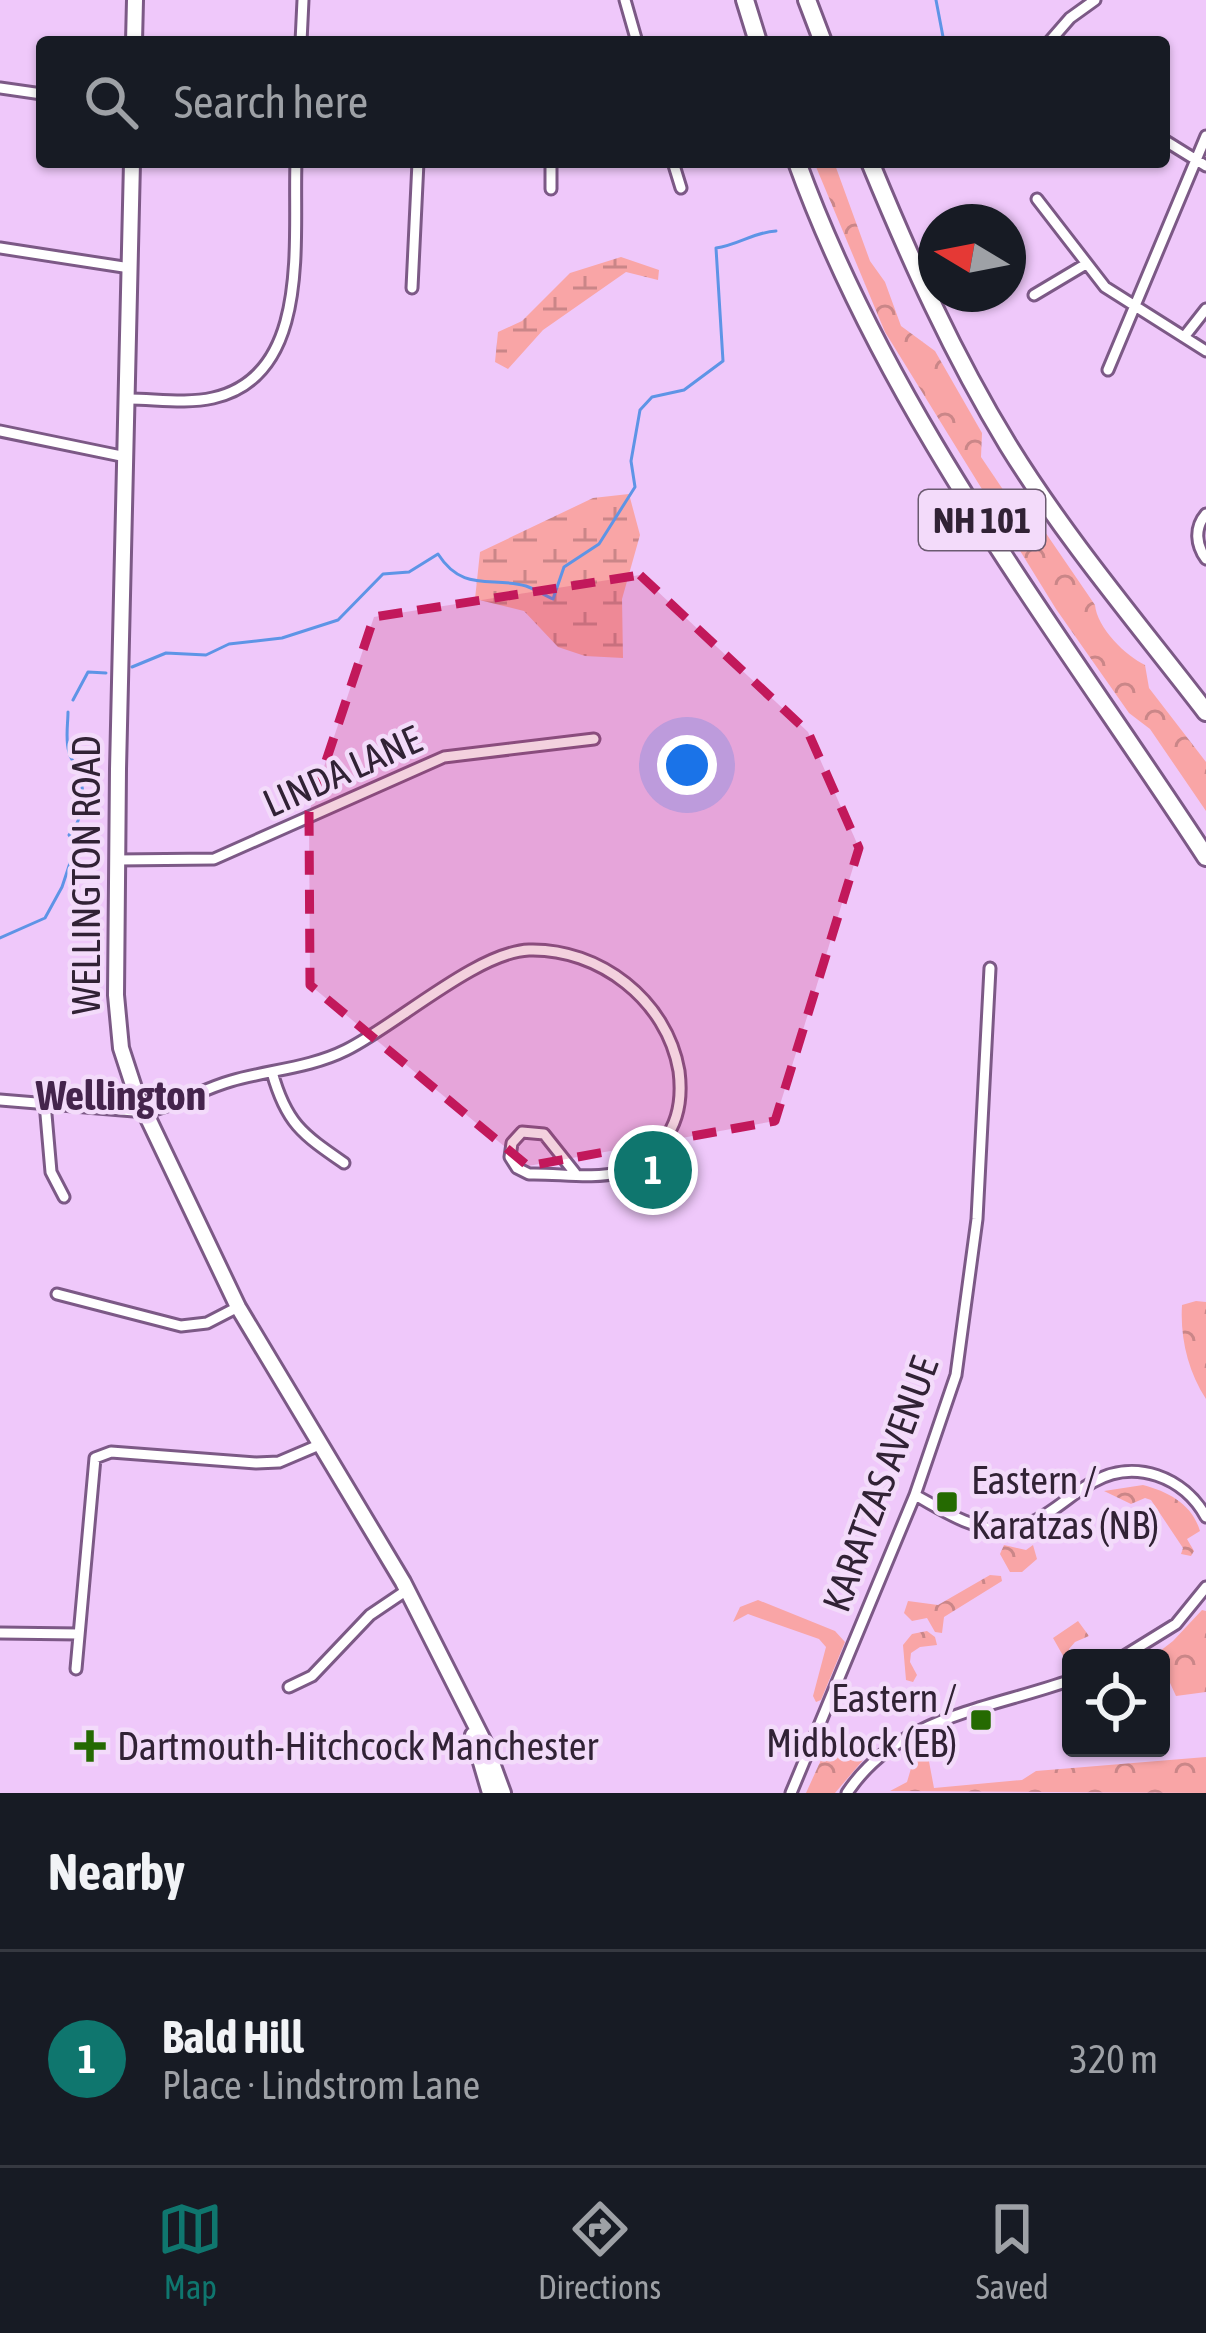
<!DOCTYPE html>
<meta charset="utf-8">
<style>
:root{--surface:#171b24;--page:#20242c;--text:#f1f3f6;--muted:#9ea1a6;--line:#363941;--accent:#0f766e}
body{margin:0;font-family:"Asap Condensed",sans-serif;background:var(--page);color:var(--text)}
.controls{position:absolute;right:36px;bottom:36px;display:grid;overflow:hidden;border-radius:12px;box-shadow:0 3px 9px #0004}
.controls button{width:108px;height:108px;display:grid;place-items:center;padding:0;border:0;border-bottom:3px solid var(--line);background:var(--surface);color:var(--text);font:60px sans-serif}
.compass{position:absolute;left:918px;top:204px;width:108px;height:108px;border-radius:50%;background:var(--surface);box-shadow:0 3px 9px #0004;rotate:280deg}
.you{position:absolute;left:687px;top:765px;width:42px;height:42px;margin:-30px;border:9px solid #fff;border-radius:50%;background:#1a73e8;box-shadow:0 0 0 18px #1a73e833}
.badge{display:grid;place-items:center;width:78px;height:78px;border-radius:50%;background:var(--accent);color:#fff;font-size:39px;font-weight:700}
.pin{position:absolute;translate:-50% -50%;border:6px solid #fff;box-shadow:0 3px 12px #0006}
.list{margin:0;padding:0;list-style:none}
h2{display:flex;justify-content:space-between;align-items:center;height:156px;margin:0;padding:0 48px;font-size:51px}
h2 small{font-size:39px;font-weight:400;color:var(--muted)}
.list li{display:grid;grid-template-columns:78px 1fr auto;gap:36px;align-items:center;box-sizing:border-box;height:216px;padding:0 48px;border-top:3px solid var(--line)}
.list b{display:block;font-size:45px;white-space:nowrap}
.list p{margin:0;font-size:39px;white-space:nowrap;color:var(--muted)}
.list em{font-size:39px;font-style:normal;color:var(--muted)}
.icon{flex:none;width:66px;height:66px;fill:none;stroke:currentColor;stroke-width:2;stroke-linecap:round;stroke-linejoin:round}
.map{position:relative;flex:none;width:1206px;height:1793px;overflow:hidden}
.search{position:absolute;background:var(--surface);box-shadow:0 3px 9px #0004;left:36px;right:36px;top:36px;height:132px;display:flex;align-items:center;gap:30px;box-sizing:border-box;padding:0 42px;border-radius:12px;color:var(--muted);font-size:45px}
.sheet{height:372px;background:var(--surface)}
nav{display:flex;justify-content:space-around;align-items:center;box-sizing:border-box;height:168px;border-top:3px solid var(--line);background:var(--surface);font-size:33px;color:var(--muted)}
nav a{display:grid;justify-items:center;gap:6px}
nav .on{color:var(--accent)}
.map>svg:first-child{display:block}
.grass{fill:#f9a5a6}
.forest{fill:url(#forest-crowns)}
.wetland{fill:url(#wetland-marsh)}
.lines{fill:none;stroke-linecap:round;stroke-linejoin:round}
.stream{stroke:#5e94e6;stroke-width:3}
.minor-casing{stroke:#7c5986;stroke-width:15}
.secondary-casing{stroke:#7c5986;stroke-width:20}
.motorway-casing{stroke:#7c5986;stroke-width:22}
.minor{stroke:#fff;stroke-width:9}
.secondary{stroke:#fff;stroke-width:14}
.motorway{stroke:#fff;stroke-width:16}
.marked{fill:#c2185b;fill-opacity:0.2;stroke:#c2185b;stroke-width:9;stroke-dasharray:24 15;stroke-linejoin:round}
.poi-dot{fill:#256a01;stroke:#f3dbfa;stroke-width:4.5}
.labels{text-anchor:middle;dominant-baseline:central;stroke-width:9;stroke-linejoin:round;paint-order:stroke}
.shield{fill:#f3dbfa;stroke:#6b5a70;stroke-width:3}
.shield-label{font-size:36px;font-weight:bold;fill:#312235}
.street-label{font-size:39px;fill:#312235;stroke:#f3dbfa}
.poi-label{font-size:39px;fill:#312235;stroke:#f3dbfa;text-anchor:start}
.neighbourhood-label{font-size:42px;font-weight:bold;fill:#44244c;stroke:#f3dbfa}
</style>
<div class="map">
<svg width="1206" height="1793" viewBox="0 0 1206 1793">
<defs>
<pattern id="forest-crowns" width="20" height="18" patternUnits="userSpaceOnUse" patternTransform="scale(3)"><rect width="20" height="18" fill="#f9a5a6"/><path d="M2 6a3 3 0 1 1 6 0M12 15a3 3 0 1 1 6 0" fill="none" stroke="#ca8688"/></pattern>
<pattern id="wetland-marsh" width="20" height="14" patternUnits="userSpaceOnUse" patternTransform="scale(3)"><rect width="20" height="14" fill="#f9a5a6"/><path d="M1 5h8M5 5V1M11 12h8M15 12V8" fill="none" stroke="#ca8688"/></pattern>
</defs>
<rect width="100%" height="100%" fill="#efc8fa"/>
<!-- grass -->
<path class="grass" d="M 758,1600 L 835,1631 L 845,1642 L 821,1700 L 816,1702 L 813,1696 L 826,1647 L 819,1639 L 748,1614 L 733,1622 L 740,1607 Z"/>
<!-- forest -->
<path class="forest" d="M 814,162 L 834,162 L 870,261 L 885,282 L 901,326 L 935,351 L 982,433 L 981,457 L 1008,497 L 1030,510 L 1095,605 C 1097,628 1126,656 1145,665 L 1149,688 L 1206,762 L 1206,811 L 1150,729 L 1129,713 L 1056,609 L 885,332 Z
M 1196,1301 L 1206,1302 L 1206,1399 C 1188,1371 1180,1338 1182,1305 Z
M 1143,1485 C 1169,1492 1192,1504 1200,1531 L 1187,1539 L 1194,1551 L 1191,1556 L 1181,1554 L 1183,1548 L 1151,1500 L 1145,1498 L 1131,1504 L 1104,1491 Z
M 1004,1545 L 1026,1550 L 1033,1545 L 1037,1559 L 1022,1572 L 1010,1572 L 1000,1554 Z
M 990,1575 L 1001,1576 L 1002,1581 L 944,1617 L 942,1633 L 935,1632 L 927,1618 L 912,1621 L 904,1613 L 908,1601 L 938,1605 Z
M 1202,1610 L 1206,1611 L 1206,1692 L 1176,1696 L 1170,1683 L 1161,1681 L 1161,1658 L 1151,1658 L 1173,1641 Z
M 1078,1621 L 1089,1636 L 1075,1642 L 1069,1649 L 1072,1658 L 1066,1661 L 1053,1638 Z
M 927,1631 L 935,1637 L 937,1645 L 920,1647 L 911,1653 L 910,1662 L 917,1675 L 913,1682 L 906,1680 L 903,1645 L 912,1634 Z
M 831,1738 L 856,1740 L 870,1752 L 835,1793 L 806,1793 Z
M 927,1751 L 934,1788 L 1022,1780 L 1036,1771 L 1206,1757 L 1206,1793 L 890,1791 L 907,1782 L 912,1765 Z"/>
<!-- wetland -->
<path class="wetland" d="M 621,257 L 659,270 L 658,280 L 626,272 L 543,330 L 508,369 L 495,362 L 498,332 L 522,321 L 570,273 Z
M 629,494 L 640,535 L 622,599 L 623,658 L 585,656 L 558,647 L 524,611 L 475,599 L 480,552 L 593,498 Z"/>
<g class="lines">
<!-- stream -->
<path class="stream" d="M 936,0 L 944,42
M 820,165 L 821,162
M 132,667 L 166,653 L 206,655 L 229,644 L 282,638 L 338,620 L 383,574 L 409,572 L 438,554 C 463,593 491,576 526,586 C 535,589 544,595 553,599 L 564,567 L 599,544 L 635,487 L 631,461 L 640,410 L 652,397 L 684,390 L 723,361 L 716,248 C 738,245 754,232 776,231
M 73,700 L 88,672 L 106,673
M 0,938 L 45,918 L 62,887 L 76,845 L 69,835 C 84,819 86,791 78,770 C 76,764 70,759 69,752 C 65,740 68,724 68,712"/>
<!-- minor casing -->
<g class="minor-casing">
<path id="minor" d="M 625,0 L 637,42
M 1050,41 L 1070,18 L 1095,0
M 301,42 L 303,0
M 0,88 L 42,94
M 1164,140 L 1206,166
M 673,162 L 681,188
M 551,189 L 551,162
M 1037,199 L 1105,287 L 1206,351
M 0,248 L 130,268
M 412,288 L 418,162
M 1034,295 L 1086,264
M 1184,337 L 1206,309
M 1108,370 L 1206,136
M 129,399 C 155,399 187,404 213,398 C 312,376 293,239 296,162
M 0,431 L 126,457
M 1206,514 C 1194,528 1196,545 1206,559
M 117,860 L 214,859 L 444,757 L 594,739
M 272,1072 C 286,1123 302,1134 344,1163
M 0,1100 L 146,1112 C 176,1106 202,1089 231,1081 C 269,1070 310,1068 346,1050 C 395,1026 477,952 529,950 C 599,948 667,1000 679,1071 C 682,1095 679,1121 664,1140 C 653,1154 638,1167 620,1172 C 593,1180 558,1173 529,1174 L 517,1168 L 510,1157 L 512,1143 L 522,1132 L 544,1134 L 575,1173
M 45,1103 L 51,1172 L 64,1197
M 57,1294 L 181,1326 L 207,1323 L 238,1307
M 915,1495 C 941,1509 971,1530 1002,1529 C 1041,1528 1062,1499 1093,1482 C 1135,1458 1184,1477 1206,1517
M 0,1633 L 79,1634
M 1121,1658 L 1176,1624 L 1206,1587
M 76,1669 L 95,1458 L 111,1452 L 256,1463 L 279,1462 L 319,1445
M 289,1687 L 312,1676 L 370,1615 L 407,1590
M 791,1793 L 915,1495 L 956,1375 L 977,1219 L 990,968
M 847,1793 C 898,1716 990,1709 1071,1680"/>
</g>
<!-- secondary casing -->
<g class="secondary-casing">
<path id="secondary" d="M 134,42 L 135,0
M 132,162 L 118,769 L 116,995 L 121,1048 L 135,1091 L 238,1307 L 403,1582 L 485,1744 L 503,1793
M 473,1735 L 490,1793"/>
</g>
<!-- motorway casing -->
<g class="motorway-casing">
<path id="motorway" d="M 745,0 L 758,42
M 807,0 L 823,42
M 797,162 C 889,416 1059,632 1206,857
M 870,162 C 910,259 953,355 1008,445 C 1066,539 1139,625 1206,712"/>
</g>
<!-- minor -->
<use href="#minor" class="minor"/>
<!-- secondary -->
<use href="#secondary" class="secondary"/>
<!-- motorway -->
<use href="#motorway" class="motorway"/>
</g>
<!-- marked area -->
<path class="marked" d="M 640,575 L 808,732 L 859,848 L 775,1121 L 528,1166 L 310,985 L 309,812 L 374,617 Z"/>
<!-- markers -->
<g class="poi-dot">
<rect x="935" y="1490" width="24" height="24" rx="6"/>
<rect x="969" y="1708" width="24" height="24" rx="6"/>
<path d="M84 1728h12v12h12v12h-12v12h-12v-12h-12v-12h12z"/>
</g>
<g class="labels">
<!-- shield labels -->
<rect class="shield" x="919" y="490" width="126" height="60" rx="9"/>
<g class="shield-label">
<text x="982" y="520">NH 101</text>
</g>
<!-- street labels -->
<g class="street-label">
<text transform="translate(342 771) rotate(-24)">LINDA LANE</text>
<text transform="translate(86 875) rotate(-90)">WELLINGTON ROAD</text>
<text transform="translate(880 1484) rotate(-70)">KARATZAS AVENUE</text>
</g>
<!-- poi labels -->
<g class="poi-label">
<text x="971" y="1480">Eastern /<tspan x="971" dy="45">Karatzas (NB)</tspan></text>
<text x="957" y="1698" text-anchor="end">Eastern /<tspan x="957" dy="45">Midblock (EB)</tspan></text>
<text x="117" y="1746">Dartmouth-Hitchcock Manchester</text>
</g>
<!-- neighbourhood labels -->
<g class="neighbourhood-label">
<text x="121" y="1095">Wellington</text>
</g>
</g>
</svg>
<div class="controls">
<button><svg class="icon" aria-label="locate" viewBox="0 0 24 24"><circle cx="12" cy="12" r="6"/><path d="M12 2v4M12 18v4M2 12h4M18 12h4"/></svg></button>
</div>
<svg class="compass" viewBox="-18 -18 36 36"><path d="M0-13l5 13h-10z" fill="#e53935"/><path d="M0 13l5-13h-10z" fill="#9ea1a6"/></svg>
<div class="you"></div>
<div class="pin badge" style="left:653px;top:1170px">1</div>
<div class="search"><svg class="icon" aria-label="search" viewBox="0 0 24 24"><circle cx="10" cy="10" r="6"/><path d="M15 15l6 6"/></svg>Search here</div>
</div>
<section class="sheet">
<h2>Nearby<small></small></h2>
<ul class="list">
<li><span class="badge">1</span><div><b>Bald Hill</b><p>Place · Lindstrom Lane</p></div><em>320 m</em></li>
</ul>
</section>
<nav>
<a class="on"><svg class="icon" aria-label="map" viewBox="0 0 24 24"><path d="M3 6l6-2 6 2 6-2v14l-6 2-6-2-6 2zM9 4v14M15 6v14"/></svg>Map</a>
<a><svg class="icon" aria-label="directions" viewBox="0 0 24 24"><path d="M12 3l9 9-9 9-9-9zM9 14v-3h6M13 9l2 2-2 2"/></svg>Directions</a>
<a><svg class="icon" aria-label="saved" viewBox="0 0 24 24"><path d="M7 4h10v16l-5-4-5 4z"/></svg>Saved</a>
</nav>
